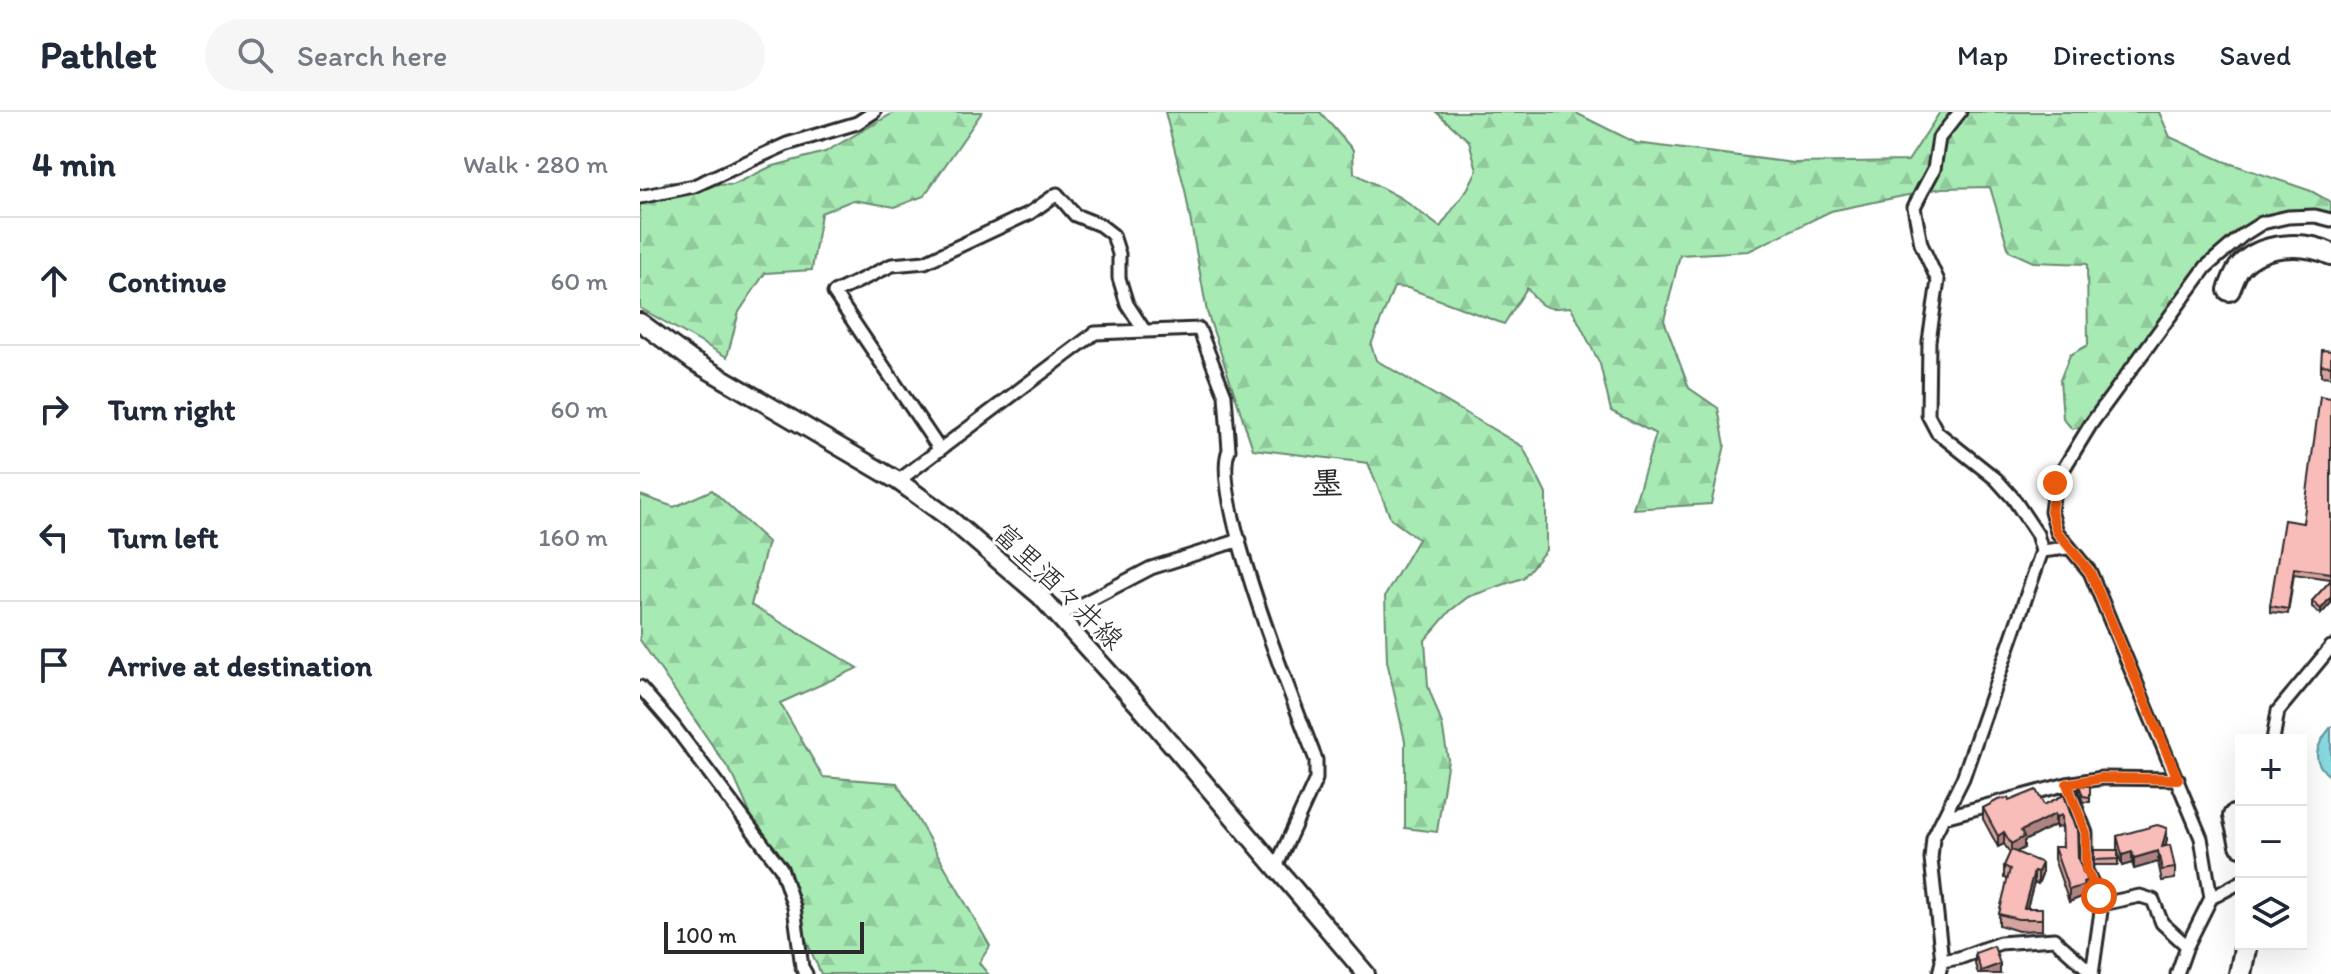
<!DOCTYPE html>
<meta charset="utf-8">
<style>
:root{--surface:#fff;--page:#f6f6f7;--text:#1f2937;--muted:#747a83;--line:#e0e1e3}
body{margin:0;font-family:Itim,"Klee One",sans-serif;background:var(--page);color:var(--text)}
.controls{position:absolute;right:24px;bottom:24px;display:grid;overflow:hidden;border-radius:0px;box-shadow:0 8px 32px #0002}
.controls button{width:72px;height:72px;display:grid;place-items:center;padding:0;border:0;border-bottom:2px solid var(--line);background:var(--surface);color:var(--text);font:40px sans-serif}
.scale{position:absolute;left:24px;bottom:20px;width:200px;box-sizing:border-box;padding-left:8px;border:4px solid #2b2b2b;border-top:0;font-size:22px;line-height:28px;white-space:nowrap;color:#2b2b2b;-webkit-text-stroke:6px #fff;paint-order:stroke}
.stop{position:absolute;width:24px;height:24px;margin:-18px;border:6px solid #ea580c;border-radius:50%;background:#fff}
.stop.end{background:#ea580c;border-color:#fff;box-shadow:0 2px 8px #0008}
.list{margin:0;padding:0;list-style:none}
h2{display:flex;justify-content:space-between;align-items:center;height:104px;margin:0;padding:0 32px;font-size:34px}
h2 small{font-size:26px;font-weight:400;color:var(--muted)}
.list li{display:grid;grid-template-columns:52px 1fr auto;gap:24px;align-items:center;box-sizing:border-box;height:128px;padding:0 32px;border-top:2px solid var(--line)}
.list b{display:block;font-size:30px;white-space:nowrap}
.list em{font-size:26px;font-style:normal;color:var(--muted)}
.icon{flex:none;width:44px;height:44px;fill:none;stroke:currentColor;stroke-width:2;stroke-linecap:round;stroke-linejoin:round}
.map{position:relative;flex:none;width:1691px;height:862px;overflow:hidden}
header{display:flex;align-items:center;gap:48px;box-sizing:border-box;height:112px;padding:0 40px;background:var(--surface);border-bottom:2px solid var(--line)}
header strong{font-size:38px}
nav{display:flex;gap:44px;margin-inline-start:auto;font-size:28px}
.search{width:560px;height:72px;background:var(--page);display:flex;align-items:center;gap:20px;box-sizing:border-box;padding:0 28px;border-radius:44px;color:var(--muted);font-size:30px}
main{display:flex}
aside{flex:1;background:var(--surface)}
.map>svg:first-child{display:block}
.forest{fill:url(#forest-firs);stroke:#698a70;stroke-width:2}
.water{fill:#88d9e1;stroke:#639398;stroke-width:2}
.lines{fill:none;stroke-linecap:round;stroke-linejoin:round}
.street-casing{stroke:#2b2b2b;stroke-width:17}
.primary-casing{stroke:#2b2b2b;stroke-width:22}
.highway-casing{stroke:#2b2b2b;stroke-width:26}
.street{stroke:#fff;stroke-width:11}
.primary{stroke:#fff;stroke-width:16}
.highway{stroke:#fff;stroke-width:20}
.wall{fill:#d6a39f;stroke:#2b2b2b;stroke-width:2}
.shaded-wall{fill:#ae8482;stroke:#2b2b2b;stroke-width:2}
.building{fill:#f9bdb9;stroke:#2b2b2b;stroke-width:2}
.route{stroke:#ea580c;stroke-width:10}
.labels{text-anchor:middle;dominant-baseline:central;stroke-width:6;stroke-linejoin:round;paint-order:stroke}
.street-label{font-size:28px;fill:#2b2b2b;stroke:#fff}
.quarter-label{font-size:32px;font-weight:bold;fill:#2b2b2b;stroke:#fff}
</style>
<header>
<strong>Pathlet</strong>
<div class="search"><svg class="icon" aria-label="search" viewBox="0 0 24 24"><circle cx="10" cy="10" r="6"/><path d="M15 15l6 6"/></svg>Search here</div>
<nav><a>Map</a><a>Directions</a><a>Saved</a></nav>
</header>
<main>
<aside>
<h2>4 min<small>Walk · 280 m</small></h2>
<ul class="list">
<li><svg class="icon" aria-label="ahead" viewBox="0 0 24 24"><path d="M12 20V5M6 11l6-6 6 6"/></svg><div><b>Continue</b></div><em>60 m</em></li>
<li><svg class="icon" aria-label="right" viewBox="0 0 24 24"><path d="M7 20v-9h11M14 6l5 5-5 5"/></svg><div><b>Turn right</b></div><em>60 m</em></li>
<li><svg class="icon" aria-label="left" viewBox="0 0 24 24"><path d="M17 20v-9H6M10 6l-5 5 5 5"/></svg><div><b>Turn left</b></div><em>160 m</em></li>
<li><svg class="icon" aria-label="arrive" viewBox="0 0 24 24"><path d="M6 21V4h12l-3 4 3 4H6"/></svg><div><b>Arrive at destination</b></div></li>
</ul>
</aside>
<div class="map">
<svg width="1691" height="862" viewBox="0 0 1691 862">
<defs>
<pattern id="forest-firs" width="22" height="20" patternUnits="userSpaceOnUse" patternTransform="scale(2)"><rect width="22" height="20" fill="#a7eab4"/><path d="M5 1l3.5 6h-7zM16 11l3.5 6h-7z" fill="#90c99b"/></pattern>
</defs>
<rect width="100%" height="100%" fill="#fff"/>
<filter id="ink" filterUnits="userSpaceOnUse"><feTurbulence type="fractalNoise" baseFrequency=".0125" numOctaves="2"/><feDisplacementMap in="SourceGraphic" scale="16" xChannelSelector="R" yChannelSelector="G"/><feConvolveMatrix kernelMatrix="1 2 1 2 8 2 1 2 1" color-interpolation-filters="sRGB"/></filter>
<g filter="url(#ink)">
<!-- forest -->
<path class="forest" d="M 255,0 L 342,0 L 284,84 L 255,95 L 213,88 L 181,101 L 172,158 L 125,161 L 99,200 L 87,245 L 0,196 L 0,89 L 26,70 L 93,73 L 130,55 L 185,40 Z
M 525,0 L 680,0 L 713,38 L 714,61 L 761,86 L 800,115 L 828,76 L 837,58 L 829,29 L 796,0 L 934,0 L 996,31 L 1154,51 L 1268,49 L 1300,0 L 1519,0 L 1530,25 L 1583,49 L 1671,79 L 1691,90 L 1691,101 C 1667,96 1641,97 1619,107 C 1572,129 1543,178 1514,218 C 1491,250 1469,282 1446,313 L 1432,317 L 1423,306 L 1420,268 L 1430,243 L 1448,233 L 1447,152 L 1393,150 L 1369,139 L 1350,75 L 1302,76 L 1191,99 L 1109,139 L 1040,143 L 1024,208 L 1049,276 L 1078,296 L 1085,333 L 1071,392 L 993,397 L 1016,322 L 971,299 L 960,252 L 931,195 C 906,197 902,198 887,176 L 864,212 L 768,176 L 754,175 L 731,233 L 736,248 L 883,335 L 906,382 L 906,438 L 883,466 L 828,485 L 810,499 L 785,528 L 788,574 L 802,612 L 808,647 L 797,720 L 765,716 L 765,629 L 747,549 L 745,484 L 778,427 L 751,407 L 728,351 L 613,337 L 567,200 L 545,78 Z
M 72,378 L 128,430 L 111,493 L 218,556 L 140,591 L 183,665 L 257,671 L 350,834 L 339,851 L 348,862 L 181,862 L 94,665 L 0,528 L 0,383 L 34,395 Z"/>
<!-- water -->
<path class="water" d="M 1691,615 L 1691,665 C 1669,649 1676,633 1691,615 Z"/>
<g class="lines">
<!-- street casing -->
<g class="street-casing">
<path id="street" d="M 0,85 L 54,74 L 147,32 L 217,11 L 234,0
M 300,338 L 194,181 L 252,153 L 285,150 L 390,101 L 417,82 L 435,103 L 460,113 L 473,123 L 479,142 L 479,166 L 487,192 L 504,218
M 258,369 L 455,221 L 559,217 L 585,283 L 589,338 C 569,382 656,596 676,648 L 676,667 L 635,757
M 1402,439 L 1427,436
M 419,504 L 511,456 L 600,428
M 0,575 L 33,613 L 141,756 L 154,795 L 162,855 L 166,862
M 1633,628 L 1638,599 L 1691,535
M 1427,672 L 1446,721 L 1446,758 L 1462,792 L 1452,862
M 1304,705 L 1427,672 L 1462,666 L 1538,667
M 1571,786 L 1601,770
M 1462,792 L 1500,784 L 1513,788 L 1522,811 L 1547,834
M 1302,849 L 1319,846 L 1360,831 L 1414,827 L 1452,861
M 1299,862 L 1302,849 L 1291,747 L 1293,726 L 1323,666 L 1402,439 L 1397,422 L 1373,386 L 1356,367 L 1297,320 L 1288,303 L 1289,229 L 1298,169 L 1281,132 L 1274,95 L 1294,57 L 1299,26 L 1320,0
M 1537,862 L 1547,834 L 1571,786 L 1561,726 L 1450,460 L 1417,420 L 1411,399 L 1415,371 L 1451,312 L 1566,155 L 1603,123 L 1622,111 L 1648,105 L 1675,104 L 1691,108"/>
</g>
<!-- primary casing -->
<g class="primary-casing">
<path id="primary" d="M 0,210 L 53,249 L 258,369 L 309,406 L 400,484 L 501,596 L 726,862"/>
</g>
<!-- highway casing -->
<g class="highway-casing">
<path id="highway" d="M 1589,178 C 1592,171 1595,161 1600,155 C 1621,130 1665,130 1691,142
M 1594,704 L 1601,733
M 1600,862 L 1606,832"/>
</g>
<!-- street -->
<use href="#street" class="street"/>
<!-- primary -->
<use href="#primary" class="primary"/>
<!-- highway -->
<use href="#highway" class="highway"/>
</g>
<!-- wall -->
<path class="wall" d="M 1691,239 L 1691,265 L 1681,264 L 1681,253 Z
M 1691,286 L 1691,467 L 1654,462 L 1648,502 L 1630,500 L 1630,494 L 1663,411 Z
M 1691,468 L 1691,491 L 1681,502 L 1672,495 L 1672,489 Z
M 1439,673 L 1450,674 L 1450,690 L 1443,690 L 1439,679 Z
M 1424,683 L 1438,747 L 1447,780 L 1444,780 L 1444,784 L 1429,790 L 1414,747 L 1414,735 L 1423,735 L 1422,714 L 1416,716 L 1415,713 L 1384,729 L 1384,736 L 1376,740 L 1402,762 L 1398,772 L 1394,770 L 1387,796 L 1402,796 L 1402,818 L 1378,819 L 1359,813 L 1359,802 L 1368,767 L 1364,766 L 1364,754 L 1370,741 L 1364,732 L 1358,735 L 1343,707 L 1343,696 L 1369,689 L 1404,693 Z
M 1477,724 L 1527,727 L 1525,734 L 1535,756 L 1535,767 L 1522,769 L 1518,750 L 1494,757 L 1492,751 L 1482,754 L 1478,740 L 1478,753 L 1454,753 L 1454,738 L 1477,738 Z
M 1335,841 L 1360,862 L 1338,862 L 1335,852 Z"/>
<!-- shaded-wall -->
<path class="shaded-wall" d="M 1691,485 L 1691,491 L 1681,502 L 1681,497 Z
M 1415,702 L 1415,713 L 1384,729 L 1384,736 L 1371,743 L 1371,732 L 1381,719 Z
M 1422,703 L 1422,714 L 1416,716 L 1416,705 Z
M 1527,716 L 1527,727 L 1522,746 L 1522,735 Z
M 1364,720 L 1364,732 L 1358,735 L 1358,724 Z
M 1518,739 L 1518,750 L 1494,757 L 1494,746 Z
M 1492,740 L 1492,751 L 1482,754 L 1482,743 Z
M 1402,751 L 1402,762 L 1398,772 L 1398,760 Z
M 1394,759 L 1394,770 L 1384,807 L 1384,796 Z
M 1447,768 L 1447,780 L 1444,780 L 1444,784 L 1429,790 L 1429,778 Z
M 1360,852 L 1360,862 L 1341,862 L 1341,859 Z"/>
<!-- building -->
<path class="building" d="M 1682,238 L 1691,239 L 1691,254 L 1681,253 Z
M 1680,284 L 1691,286 L 1691,461 L 1654,456 L 1648,497 L 1630,494 L 1644,408 L 1663,411 Z
M 1691,468 L 1691,485 L 1681,497 L 1672,489 Z
M 1439,673 L 1450,674 L 1450,685 L 1443,684 Z
M 1396,678 L 1404,693 L 1424,683 L 1435,715 L 1437,715 L 1438,747 L 1447,768 L 1443,770 L 1444,773 L 1429,778 L 1414,735 L 1423,735 L 1422,703 L 1416,705 L 1415,702 L 1381,719 L 1384,725 L 1371,732 L 1364,720 L 1358,724 L 1343,696 L 1358,688 L 1368,686 L 1369,689 Z
M 1517,713 L 1527,716 L 1522,735 L 1530,733 L 1535,756 L 1522,758 L 1518,739 L 1494,746 L 1492,740 L 1482,743 L 1477,724 Z
M 1371,738 L 1402,751 L 1398,760 L 1394,759 L 1384,796 L 1402,796 L 1402,807 L 1378,807 L 1359,802 L 1370,757 L 1364,754 Z
M 1454,738 L 1478,738 L 1478,747 L 1454,748 Z
M 1354,834 L 1360,852 L 1341,859 L 1335,841 Z"/>
</g>
<g class="lines" filter="url(#ink)">
<!-- route -->
<path class="route" d="M 1415,371 L 1411,399 L 1417,420 L 1450,460 L 1538,667 L 1462,666 L 1427,672 L 1446,721 L 1446,758 L 1459,784"/>
</g>
<g class="labels">
<!-- street labels -->
<g class="street-label">
<text transform="translate(419 474) rotate(44)">富里酒々井線</text>
</g>
<!-- quarter labels -->
<g class="quarter-label">
<text x="687" y="371">墨</text>
</g>
</g>
</svg>
<div class="controls">
<button>+</button>
<button>−</button>
<button><svg class="icon" aria-label="layers" viewBox="0 0 24 24"><path d="M12 4l9 5-9 5-9-5zM3 14l9 5 9-5"/></svg></button>
</div>
<div class="scale">100 m</div>
<div class="stop" style="left:1459px;top:784px"></div>
<div class="stop end" style="left:1415px;top:371px"></div>
</div>
</main>
